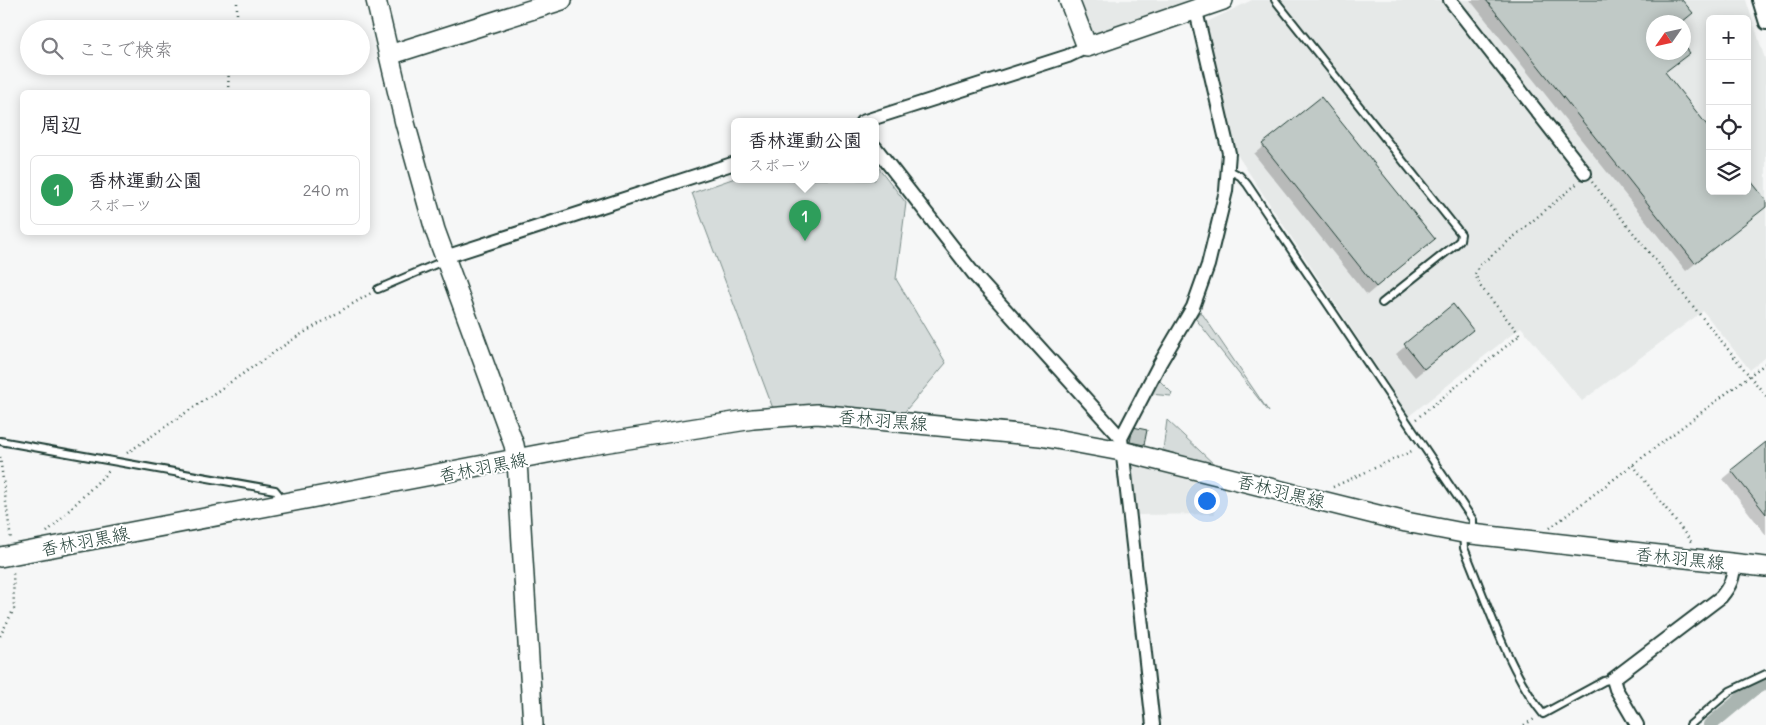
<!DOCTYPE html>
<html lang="ja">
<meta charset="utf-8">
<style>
:root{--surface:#fff;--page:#f2f2f3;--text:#2b2b33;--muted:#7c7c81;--line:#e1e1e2;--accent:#d1495b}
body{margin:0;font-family:Delius,"Klee One",sans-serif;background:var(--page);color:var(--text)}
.controls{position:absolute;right:15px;top:15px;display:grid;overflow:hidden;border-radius:8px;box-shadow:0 2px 12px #0003}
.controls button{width:45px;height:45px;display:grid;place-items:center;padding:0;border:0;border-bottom:1px solid var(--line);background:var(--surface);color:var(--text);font:25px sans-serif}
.compass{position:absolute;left:1646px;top:15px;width:45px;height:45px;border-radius:50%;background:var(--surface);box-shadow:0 2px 12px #0003;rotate:236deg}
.you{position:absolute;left:1206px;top:500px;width:18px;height:18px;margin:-12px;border:4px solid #fff;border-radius:50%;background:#1a73e8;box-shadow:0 0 0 8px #1a73e833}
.badge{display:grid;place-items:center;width:32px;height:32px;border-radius:50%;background:var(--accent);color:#fff;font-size:16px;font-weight:700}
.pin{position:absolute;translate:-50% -41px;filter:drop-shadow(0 1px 2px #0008)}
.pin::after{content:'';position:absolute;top:26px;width:18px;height:15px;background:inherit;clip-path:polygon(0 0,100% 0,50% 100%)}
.popup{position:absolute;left:731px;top:118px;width:148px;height:65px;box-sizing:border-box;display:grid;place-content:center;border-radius:8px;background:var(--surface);filter:drop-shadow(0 1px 4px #0005);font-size:16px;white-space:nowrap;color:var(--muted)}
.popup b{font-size:19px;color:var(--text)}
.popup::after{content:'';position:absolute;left:50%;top:100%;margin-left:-10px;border:10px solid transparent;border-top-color:var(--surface)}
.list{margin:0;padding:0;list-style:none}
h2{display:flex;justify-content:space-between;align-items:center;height:65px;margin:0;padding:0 20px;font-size:21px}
h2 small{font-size:16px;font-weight:400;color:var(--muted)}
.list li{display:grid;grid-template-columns:32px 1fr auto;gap:15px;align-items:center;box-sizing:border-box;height:70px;margin:0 10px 10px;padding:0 10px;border:1px solid var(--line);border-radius:8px}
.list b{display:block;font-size:19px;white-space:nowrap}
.list p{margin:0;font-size:16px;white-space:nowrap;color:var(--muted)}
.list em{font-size:16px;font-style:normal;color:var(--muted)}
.icon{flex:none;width:28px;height:28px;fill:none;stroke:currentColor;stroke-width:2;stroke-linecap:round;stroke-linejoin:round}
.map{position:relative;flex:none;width:1766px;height:725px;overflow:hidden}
.search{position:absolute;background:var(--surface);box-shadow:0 2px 12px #0003;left:20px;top:20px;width:350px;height:55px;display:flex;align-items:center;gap:12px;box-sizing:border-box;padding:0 18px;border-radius:28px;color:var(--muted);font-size:19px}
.panel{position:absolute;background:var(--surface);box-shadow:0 2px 12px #0003;left:20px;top:90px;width:350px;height:145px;border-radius:8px}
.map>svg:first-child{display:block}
.built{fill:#e6e9e8;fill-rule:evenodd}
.green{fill:#d6dcdb;stroke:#7a8c88}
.shadow{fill:#0003}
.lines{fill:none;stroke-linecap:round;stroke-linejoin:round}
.canal{stroke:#aab5b1;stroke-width:14}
.building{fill:#c0c9c6;stroke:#1f3d34}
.lane-casing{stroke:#1f3d34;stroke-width:10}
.street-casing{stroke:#1f3d34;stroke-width:16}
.secondary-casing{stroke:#1f3d34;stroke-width:22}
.path{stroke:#1f3d34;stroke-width:2.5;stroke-dasharray:1 4;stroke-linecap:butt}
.lane{stroke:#fff;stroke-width:6}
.street{stroke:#fff;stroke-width:12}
.secondary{stroke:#fff;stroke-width:19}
.labels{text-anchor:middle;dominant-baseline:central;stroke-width:4;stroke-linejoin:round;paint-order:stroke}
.street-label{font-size:18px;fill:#1f3d34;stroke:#fff}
</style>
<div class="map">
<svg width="1766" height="725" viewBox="0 0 1766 725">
<rect width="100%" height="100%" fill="#f6f7f7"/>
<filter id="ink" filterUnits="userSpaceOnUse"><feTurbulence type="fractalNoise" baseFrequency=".02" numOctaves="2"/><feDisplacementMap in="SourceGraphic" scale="10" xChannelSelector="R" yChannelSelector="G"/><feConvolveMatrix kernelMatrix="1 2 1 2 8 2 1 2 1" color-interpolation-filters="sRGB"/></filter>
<g filter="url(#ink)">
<!-- built -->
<path class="built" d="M 1078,0 L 1200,0 L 1096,33 L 1087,27 Z
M 1252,0 L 1746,0 L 1766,62 L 1766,357 L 1750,370 L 1703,311 L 1582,401 L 1521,327 L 1409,416 L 1236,153 L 1205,23 ZM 1710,19 L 1747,19 L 1747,191 L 1710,191 ZM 1654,22 L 1684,22 L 1684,52 L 1654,52 Z
M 1133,465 L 1210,484 L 1215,514 L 1136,515 L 1129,469 Z"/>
<!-- green -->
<path class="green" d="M 875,163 L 906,203 L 896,279 L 946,363 L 901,416 L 774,411 L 692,193 L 735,178 L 875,180 Z
M 1201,311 L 1201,312 L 1269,412 L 1195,318 Z
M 1159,380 L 1172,393 L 1171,396 L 1150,394 Z
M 1167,420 L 1217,467 L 1163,450 Z"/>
<!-- shadow -->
<path class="shadow" d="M 1470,0 L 1681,0 L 1692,13 L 1682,22 L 1654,22 L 1654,52 L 1684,52 L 1684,47 L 1688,52 L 1664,73 L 1710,191 L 1766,202 L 1766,206 L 1686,271 Z
M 1321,99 L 1433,239 L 1367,295 L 1254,154 Z
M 1453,306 L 1472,330 L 1415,377 L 1396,354 Z
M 1133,428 L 1143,444 L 1140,447 L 1128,444 Z
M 1766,444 L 1766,535 L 1723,479 Z"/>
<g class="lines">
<!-- canal -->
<path class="canal" d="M 1710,725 L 1752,690 L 1766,682"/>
</g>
<!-- building -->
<path class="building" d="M 1486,0 L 1682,0 L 1693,13 L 1682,22 L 1654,22 L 1654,52 L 1684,52 L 1684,45 L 1690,53 L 1665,72 L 1710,129 L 1710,191 L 1747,191 L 1747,176 L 1766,200 L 1766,207 L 1695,263 Z
M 1321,97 L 1435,239 L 1376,287 L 1262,144 Z
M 1453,304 L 1473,330 L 1424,369 L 1404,344 Z
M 1133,427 L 1147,430 L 1144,445 L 1130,442 Z
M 1766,442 L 1766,514 L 1731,470 Z"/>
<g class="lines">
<!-- lane casing -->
<g class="lane-casing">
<path id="lane" d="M 1275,0 L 1461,234 L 1460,240 L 1455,245 L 1382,303
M 1229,170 L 1240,176 L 1247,184 L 1473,520 L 1473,533
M 378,289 L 443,261
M 0,441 L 275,490 L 284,501
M 1463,534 L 1464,548 C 1486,600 1508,670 1543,714 L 1604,681 L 1613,679
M 1690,725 L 1730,691 L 1766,674"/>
</g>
<!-- street casing -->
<g class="street-casing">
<path id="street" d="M 1450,0 L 1585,173
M 1759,0 L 1766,23
M 862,122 L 1068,56 L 1087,47
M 875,147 L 977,278 L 1121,438
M 445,257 L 735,163
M 1153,725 L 1121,438 L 1160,363 L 1193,307 L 1208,265 L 1226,191 L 1229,153 L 1196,11
M 1637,725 L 1616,689 L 1613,679 L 1721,597 C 1730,586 1734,578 1734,563"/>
</g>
<!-- secondary casing -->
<g class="secondary-casing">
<path id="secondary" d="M 376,0 L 405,123 L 435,230 L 514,445 L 517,461 L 533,725
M 1069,0 L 1087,47 L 1223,0
M 389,55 L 562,0
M 0,557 L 584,446 L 753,419 L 817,414 L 1040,436 L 1121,451 L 1406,522 L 1463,533 L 1766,567"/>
</g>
<!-- path -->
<path class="path" d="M 237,29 L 237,0
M 228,92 L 229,66
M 1592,182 L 1766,396
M 1416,419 L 1520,335 L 1481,287 L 1475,274 L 1480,265 L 1579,182
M 127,453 L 295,338 L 371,293
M 0,457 L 11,540
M 1633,465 L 1692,543
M 1333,487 L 1414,450
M 1550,528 L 1766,363
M 47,532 L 111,469
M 0,636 L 14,609 L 13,570
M 1524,725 L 1536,718"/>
<!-- lane -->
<use href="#lane" class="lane"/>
<!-- street -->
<use href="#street" class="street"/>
<!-- secondary -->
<use href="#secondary" class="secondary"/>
</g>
</g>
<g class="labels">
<!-- street labels -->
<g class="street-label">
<text transform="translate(883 420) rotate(5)">香林羽黒線</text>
<text transform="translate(483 467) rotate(-11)">香林羽黒線</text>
<text transform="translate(1281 491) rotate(14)">香林羽黒線</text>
<text transform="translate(85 541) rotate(-11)">香林羽黒線</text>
<text transform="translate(1680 558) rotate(6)">香林羽黒線</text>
</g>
</g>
</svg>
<div class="controls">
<button>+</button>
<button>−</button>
<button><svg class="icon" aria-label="locate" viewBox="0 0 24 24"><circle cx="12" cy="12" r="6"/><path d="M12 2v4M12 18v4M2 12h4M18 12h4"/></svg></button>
<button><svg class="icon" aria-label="layers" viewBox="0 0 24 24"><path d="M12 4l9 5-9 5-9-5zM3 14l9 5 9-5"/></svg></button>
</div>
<svg class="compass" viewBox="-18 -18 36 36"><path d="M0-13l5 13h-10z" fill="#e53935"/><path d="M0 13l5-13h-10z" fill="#7c7c81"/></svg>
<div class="you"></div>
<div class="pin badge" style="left:805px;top:241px;background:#2e9e5b">1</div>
<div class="popup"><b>香林運動公園</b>スポーツ</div>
<div class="search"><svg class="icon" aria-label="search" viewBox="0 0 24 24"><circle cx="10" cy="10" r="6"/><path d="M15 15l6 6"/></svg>ここで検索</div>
<section class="panel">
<h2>周辺<small></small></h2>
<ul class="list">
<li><span class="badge" style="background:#2e9e5b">1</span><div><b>香林運動公園</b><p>スポーツ</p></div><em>240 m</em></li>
</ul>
</section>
</div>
